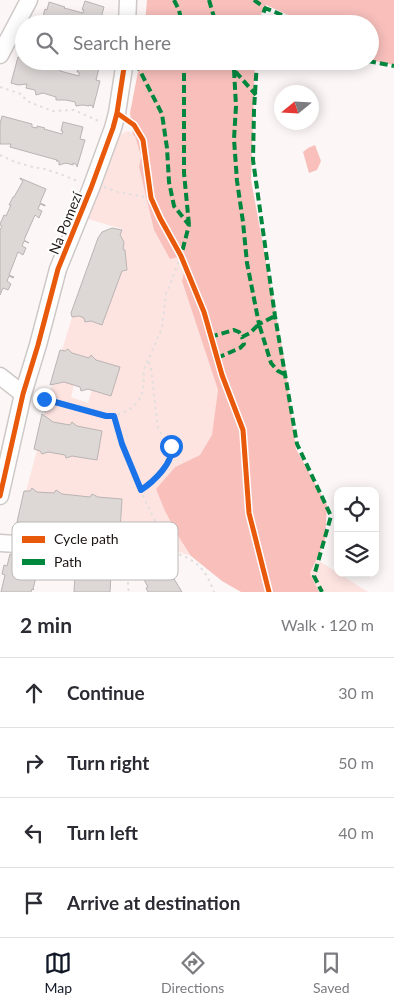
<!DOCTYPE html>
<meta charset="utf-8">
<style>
:root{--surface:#fff;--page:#f2f2f3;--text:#2b2b33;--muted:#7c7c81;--line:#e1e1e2;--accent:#111827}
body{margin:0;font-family:Lato,sans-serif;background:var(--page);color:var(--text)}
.controls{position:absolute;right:15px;bottom:15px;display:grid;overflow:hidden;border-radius:10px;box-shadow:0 2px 12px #0003}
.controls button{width:45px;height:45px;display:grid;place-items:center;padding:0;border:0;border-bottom:1px solid var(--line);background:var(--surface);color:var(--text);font:25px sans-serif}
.compass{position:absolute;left:274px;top:85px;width:45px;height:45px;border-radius:50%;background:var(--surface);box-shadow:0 2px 12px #0003;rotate:252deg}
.stop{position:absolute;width:15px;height:15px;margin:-11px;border:4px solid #1a73e8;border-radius:50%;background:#fff}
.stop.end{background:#1a73e8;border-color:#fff;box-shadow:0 1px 5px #0008}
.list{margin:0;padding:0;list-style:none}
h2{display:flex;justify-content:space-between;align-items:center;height:65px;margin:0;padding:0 20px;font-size:21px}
h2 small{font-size:16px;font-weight:400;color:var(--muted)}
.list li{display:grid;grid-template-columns:32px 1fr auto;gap:15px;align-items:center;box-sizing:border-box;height:70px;padding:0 20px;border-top:1px solid var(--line)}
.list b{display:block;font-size:19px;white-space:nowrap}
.list em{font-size:16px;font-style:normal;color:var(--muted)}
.icon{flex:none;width:28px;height:28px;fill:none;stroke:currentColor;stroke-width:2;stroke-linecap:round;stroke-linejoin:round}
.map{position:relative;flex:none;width:394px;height:592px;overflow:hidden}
.search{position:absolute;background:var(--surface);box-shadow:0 2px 12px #0003;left:15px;right:15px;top:15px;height:55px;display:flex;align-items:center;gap:12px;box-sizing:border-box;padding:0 18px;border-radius:28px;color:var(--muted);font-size:19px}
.sheet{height:345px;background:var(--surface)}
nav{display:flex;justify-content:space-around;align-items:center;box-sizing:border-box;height:70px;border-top:1px solid var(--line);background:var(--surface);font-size:14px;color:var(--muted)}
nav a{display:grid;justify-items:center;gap:2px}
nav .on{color:var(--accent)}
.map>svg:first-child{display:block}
.green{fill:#fde4e1}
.forest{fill:#f8bfbb}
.building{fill:#ddd7d6;stroke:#bab4b3}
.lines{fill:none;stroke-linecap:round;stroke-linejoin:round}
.minor-casing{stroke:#cec8c7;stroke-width:19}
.path{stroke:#e1dede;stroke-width:2;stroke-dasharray:2.5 4;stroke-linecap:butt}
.minor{stroke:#fffefe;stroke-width:16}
.quiet{stroke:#00873e;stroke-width:4;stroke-dasharray:8 4;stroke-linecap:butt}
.cycleway-casing{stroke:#fff;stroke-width:8}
.cycleway{stroke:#e8590c;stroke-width:5}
.route{stroke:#1a73e8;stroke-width:6}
.labels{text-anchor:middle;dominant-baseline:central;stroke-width:4;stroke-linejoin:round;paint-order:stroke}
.street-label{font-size:14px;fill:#1b1413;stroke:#fff}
.key{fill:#fff;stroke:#bbb8b8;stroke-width:1}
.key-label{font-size:14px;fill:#1b1413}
</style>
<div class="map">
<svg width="394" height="592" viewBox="0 0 394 592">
<rect width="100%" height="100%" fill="#fcf7f6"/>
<!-- green -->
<path class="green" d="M 127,131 L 131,132 L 135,136 L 141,156 L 139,167 L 154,230 L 161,242 L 178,257 L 184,273 L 182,281 L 218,390 L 213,435 L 200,455 L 175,467 L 156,489 C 166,513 177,535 191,556 L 160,546 L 152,542 L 142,540 L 143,537 L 131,532 L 120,531 L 122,499 L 98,497 L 93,494 L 90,497 L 37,492 L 32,488 L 30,491 L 26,491 L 37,450 L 65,455 L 66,458 L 72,456 L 97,460 L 101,431 L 77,426 L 72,422 L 70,425 L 53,422 L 44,415 L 52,385 L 64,382 L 74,385 L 71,397 L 88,403 L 92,390 L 111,395 L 120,367 L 96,360 L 91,356 L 89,358 L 72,353 L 68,349 L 65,351 L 62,350 L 72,317 L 79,316 L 102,324 L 122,271 L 127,270 L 125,250 L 123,249 L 124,242 L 120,235 L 122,229 L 88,219 L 118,137 L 123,133 Z
M 316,559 L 368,592 L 319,592 L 310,573 Z"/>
<!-- forest -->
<path class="forest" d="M 147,0 L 394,0 L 394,65 L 370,60 L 370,24 L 308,24 L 266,5 L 256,24 L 145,24 Z
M 140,61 L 255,61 L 251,180 L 285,364 L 296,449 L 327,505 L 325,541 L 310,573 L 319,592 L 241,592 L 222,581 L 191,556 L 180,539 L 165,511 L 156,489 L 175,467 L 200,455 L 212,435 L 218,390 L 182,281 L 184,272 L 178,257 L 170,259 L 154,230 L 139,167 L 141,156 L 135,136 L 133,135 L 130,113 Z
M 315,145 L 321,161 L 317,170 L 309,173 L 303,152 L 308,148 Z"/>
<!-- building -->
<path class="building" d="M 85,1 L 104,7 L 101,18 L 106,19 L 106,24 L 41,24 L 45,9 L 47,10 L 49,2 L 65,7 L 64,8 L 83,13 L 84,10 L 82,10 Z
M 18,57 L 24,59 L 24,61 L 33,61 L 49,66 L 48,68 L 53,69 L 53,67 L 61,69 L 60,71 L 79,76 L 79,72 L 77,72 L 80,63 L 99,68 L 96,80 L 100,81 L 93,108 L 93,106 L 89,105 L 89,106 L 83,105 L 76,106 L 75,102 L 66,100 L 56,100 L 56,97 L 43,93 L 36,95 L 35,90 L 26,88 L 27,84 L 18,85 L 11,83 Z
M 2,116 L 32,124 L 32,127 L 37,128 L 37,126 L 45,128 L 44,129 L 62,134 L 63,131 L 61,131 L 63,122 L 83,127 L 80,139 L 85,140 L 77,167 L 77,165 L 73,163 L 73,165 L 66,163 L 59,165 L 59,161 L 56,161 L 57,160 L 10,147 L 11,144 L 0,144 L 0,124 Z
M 20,178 L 46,189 L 40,203 L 45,205 L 45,206 L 40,204 L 38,209 L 42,211 L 39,218 L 35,215 L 24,240 L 29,243 L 24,241 L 22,246 L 26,248 L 23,255 L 18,252 L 9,275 L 14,277 L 13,278 L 9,276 L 7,281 L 11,284 L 8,290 L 3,288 L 0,295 L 0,230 L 2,226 L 0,225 L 0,224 L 4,215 L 6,216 L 11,205 L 9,205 L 13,197 L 14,197 L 23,181 L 20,179 Z
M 112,228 L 122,230 L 120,235 L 124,242 L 123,249 L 125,250 L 127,270 L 122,271 L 102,325 L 91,321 L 85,322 L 84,318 L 79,316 L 72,317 L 71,313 L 98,238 L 102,232 Z
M 68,349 L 72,353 L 89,358 L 91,355 L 96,360 L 120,367 L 111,396 L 88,389 L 81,391 L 80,387 L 64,382 L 50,385 L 60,350 L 65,351 Z
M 42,414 L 53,422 L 70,425 L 72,422 L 77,426 L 102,431 L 97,460 L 72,456 L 66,458 L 65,455 L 48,452 L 42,454 L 40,451 L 34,449 Z
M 32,488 L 37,492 L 54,493 L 56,490 L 62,494 L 90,497 L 92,494 L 98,497 L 122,499 L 120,531 L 17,522 L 24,491 L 30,491 Z
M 10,554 L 40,561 L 33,589 L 34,590 L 32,589 L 31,592 L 1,592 L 5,575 L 2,574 L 4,565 L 7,566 Z
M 141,559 L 151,565 L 162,559 L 182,592 L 148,592 L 146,588 L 148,587 L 142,576 L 133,571 Z
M 80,573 L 111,575 L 110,592 L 74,592 L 75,574 L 80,575 Z"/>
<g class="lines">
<!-- minor casing -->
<g class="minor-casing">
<path id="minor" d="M 127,24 L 128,0
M 0,55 L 29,0
M 0,376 L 23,394
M 0,496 L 23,394 L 38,345 L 58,269 L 91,188 L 113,128 L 117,113 L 125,61
M 0,543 L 34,545 L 133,556"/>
</g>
<!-- path -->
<path class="path" d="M 0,87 L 21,94 L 27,101 L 52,111 L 74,110 L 101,122
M 0,155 L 15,162 L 33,167 L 45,169 L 60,174 L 80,182
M 104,187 L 118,192 L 151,198
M 36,397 L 106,416 L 114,416 L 126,411 L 133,407 L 139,400 L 143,391 L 144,369 L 162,328 L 166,294 L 181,256
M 114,416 C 123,448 135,477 148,507 C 151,513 157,521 156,528 C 156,530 155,533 153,535 C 147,544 137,537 129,534
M 141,490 C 151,483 174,462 172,449 C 171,441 162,436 158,429 L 151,368 L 148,361
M 141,546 C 158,548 185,553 198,565 C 206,572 210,582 214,592
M 128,569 L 128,587 L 129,592"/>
<!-- minor -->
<use href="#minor" class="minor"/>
<!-- quiet -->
<path class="quiet" d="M 174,0 L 179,10 L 182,24
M 209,0 L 216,24
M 254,0 L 265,8 L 304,24
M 260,24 L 265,8
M 184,61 L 184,173 L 189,225
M 230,61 L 234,70 L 256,95
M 257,61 L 254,110 L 253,160 L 275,316 L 297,444 L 331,516 L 314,576 L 322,592
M 368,61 L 394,66
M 136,63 L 162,114 L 167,148 L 169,182 L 174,206 L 189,225 L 181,256
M 234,70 L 236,106 L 234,139 L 237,181 L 243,222 L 247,263 L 259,324 L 275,316
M 210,337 L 234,330 L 239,332 L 242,337 L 250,333 L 259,324 L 271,363 L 278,371 L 286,375
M 217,358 L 240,348 L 244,344 L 242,337"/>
<!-- cycleway casing -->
<g class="cycleway-casing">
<path id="cycleway" d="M 117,113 L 134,125 L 143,140 L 151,198 L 160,218 L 181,256 L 204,312 L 222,375 L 243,430 L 249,513 L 269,592
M 0,496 L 23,394 L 38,345 L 58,269 L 91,188 L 113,128 L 117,113 L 125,61"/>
</g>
<!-- cycleway -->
<use href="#cycleway" class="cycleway"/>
</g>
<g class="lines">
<!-- route -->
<path class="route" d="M 44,399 L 106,416 L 114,416 L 122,444 L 141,490 C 153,482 175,462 171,446"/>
</g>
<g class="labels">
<!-- street labels -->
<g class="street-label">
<text transform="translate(65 223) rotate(-68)">Na Pomezí</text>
</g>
</g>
<!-- legend -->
<rect x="12" y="522" width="166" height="58" rx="8" class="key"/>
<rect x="22" y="536" width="23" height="7" fill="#e8590c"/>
<rect x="22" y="559" width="23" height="6" fill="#00873e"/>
<g class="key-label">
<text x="54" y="544">Cycle path</text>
<text x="54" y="567">Path</text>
</g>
</svg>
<div class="controls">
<button><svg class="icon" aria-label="locate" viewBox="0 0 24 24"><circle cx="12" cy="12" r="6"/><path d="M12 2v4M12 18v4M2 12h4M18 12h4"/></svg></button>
<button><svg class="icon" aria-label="layers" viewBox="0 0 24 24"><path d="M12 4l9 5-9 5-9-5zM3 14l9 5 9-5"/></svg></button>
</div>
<svg class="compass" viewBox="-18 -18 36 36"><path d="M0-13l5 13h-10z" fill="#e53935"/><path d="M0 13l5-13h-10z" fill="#7c7c81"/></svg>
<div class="stop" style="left:171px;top:446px"></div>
<div class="stop end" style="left:44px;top:399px"></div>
<div class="search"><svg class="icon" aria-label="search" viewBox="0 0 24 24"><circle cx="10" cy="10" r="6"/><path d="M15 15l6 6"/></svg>Search here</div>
</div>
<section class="sheet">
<h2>2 min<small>Walk · 120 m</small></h2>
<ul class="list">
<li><svg class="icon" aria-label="ahead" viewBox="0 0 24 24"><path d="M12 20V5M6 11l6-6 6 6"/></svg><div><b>Continue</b></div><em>30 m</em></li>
<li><svg class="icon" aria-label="right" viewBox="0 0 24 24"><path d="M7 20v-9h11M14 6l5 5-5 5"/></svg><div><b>Turn right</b></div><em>50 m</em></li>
<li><svg class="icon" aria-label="left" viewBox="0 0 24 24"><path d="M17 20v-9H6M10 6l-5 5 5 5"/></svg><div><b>Turn left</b></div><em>40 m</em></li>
<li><svg class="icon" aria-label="arrive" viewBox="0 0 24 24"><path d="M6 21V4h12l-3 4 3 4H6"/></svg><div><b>Arrive at destination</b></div></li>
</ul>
</section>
<nav>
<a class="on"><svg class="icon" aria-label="map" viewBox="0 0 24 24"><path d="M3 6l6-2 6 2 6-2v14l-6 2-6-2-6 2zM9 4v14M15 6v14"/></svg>Map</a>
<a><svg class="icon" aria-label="directions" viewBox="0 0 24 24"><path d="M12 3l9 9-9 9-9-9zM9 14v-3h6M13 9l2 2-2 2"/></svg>Directions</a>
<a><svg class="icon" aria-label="saved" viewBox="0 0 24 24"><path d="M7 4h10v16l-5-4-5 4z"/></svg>Saved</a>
</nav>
